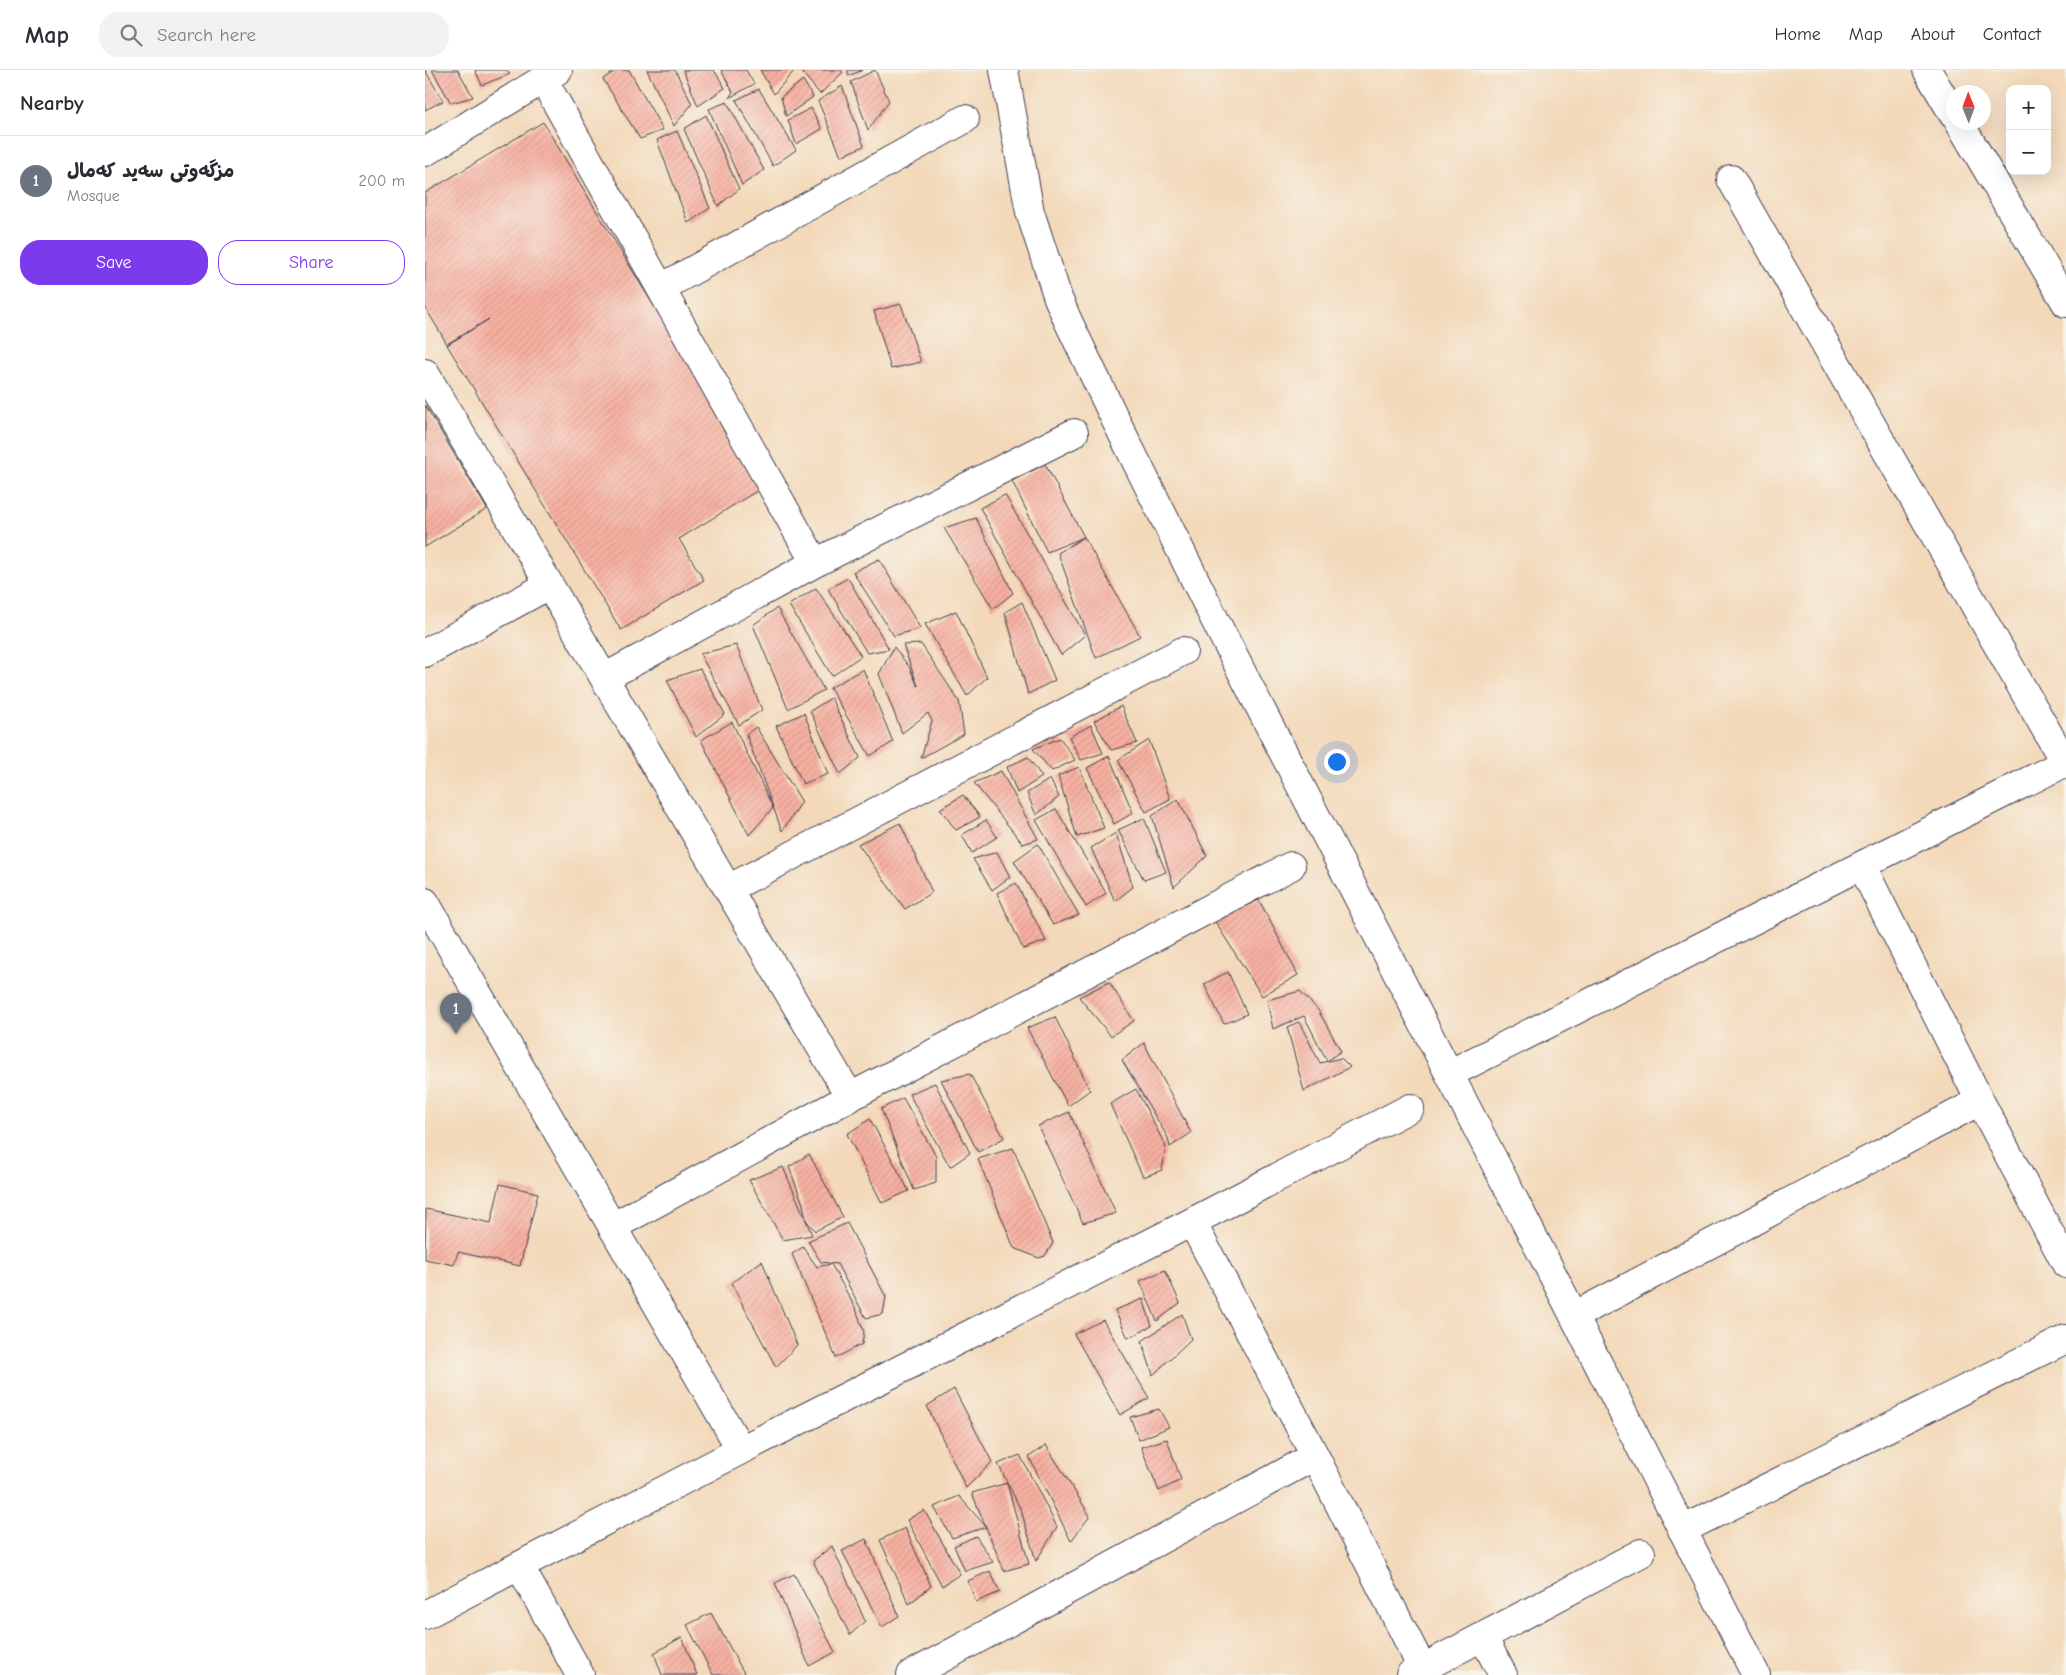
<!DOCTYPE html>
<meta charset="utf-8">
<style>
:root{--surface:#fff;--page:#f2f2f3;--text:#2b2b33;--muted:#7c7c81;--line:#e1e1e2;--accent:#7c3aed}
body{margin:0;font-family:"Comic Neue","Playpen Sans Arabic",sans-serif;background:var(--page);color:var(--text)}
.controls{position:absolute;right:15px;top:15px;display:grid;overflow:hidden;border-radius:10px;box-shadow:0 5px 20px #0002}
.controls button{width:45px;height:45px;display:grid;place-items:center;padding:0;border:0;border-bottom:1px solid var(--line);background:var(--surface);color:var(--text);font:25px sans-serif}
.compass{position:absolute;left:1521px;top:15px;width:45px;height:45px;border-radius:50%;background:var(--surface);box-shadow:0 5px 20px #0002;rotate:359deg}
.you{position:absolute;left:911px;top:691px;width:18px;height:18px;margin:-12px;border:4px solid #fff;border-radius:50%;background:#1a73e8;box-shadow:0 0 0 8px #1a73e833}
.badge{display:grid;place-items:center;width:32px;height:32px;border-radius:50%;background:var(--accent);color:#fff;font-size:16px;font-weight:700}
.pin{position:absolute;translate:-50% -41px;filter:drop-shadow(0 1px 2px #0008)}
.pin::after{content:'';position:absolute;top:26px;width:18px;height:15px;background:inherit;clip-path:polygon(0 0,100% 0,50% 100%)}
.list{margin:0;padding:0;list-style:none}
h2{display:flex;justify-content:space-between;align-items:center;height:65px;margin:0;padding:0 20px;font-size:21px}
h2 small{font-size:16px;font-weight:400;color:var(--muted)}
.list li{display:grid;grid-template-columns:32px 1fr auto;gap:15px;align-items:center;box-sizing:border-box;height:90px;padding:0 20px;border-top:1px solid var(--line)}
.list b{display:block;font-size:19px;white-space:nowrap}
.list p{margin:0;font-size:16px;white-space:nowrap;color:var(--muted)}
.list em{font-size:16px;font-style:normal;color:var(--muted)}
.actions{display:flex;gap:10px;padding:15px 20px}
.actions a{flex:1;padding:11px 0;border:1px solid var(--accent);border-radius:20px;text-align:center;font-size:18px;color:var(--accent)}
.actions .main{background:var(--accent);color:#fff}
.icon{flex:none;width:28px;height:28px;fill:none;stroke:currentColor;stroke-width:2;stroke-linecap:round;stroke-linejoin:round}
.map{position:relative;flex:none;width:1641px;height:1605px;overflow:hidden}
header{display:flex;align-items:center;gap:30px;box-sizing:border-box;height:70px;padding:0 25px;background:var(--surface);border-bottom:1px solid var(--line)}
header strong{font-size:24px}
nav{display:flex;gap:28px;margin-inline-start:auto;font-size:18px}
.search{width:350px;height:45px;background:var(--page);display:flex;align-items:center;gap:12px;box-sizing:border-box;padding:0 18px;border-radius:20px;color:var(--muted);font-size:19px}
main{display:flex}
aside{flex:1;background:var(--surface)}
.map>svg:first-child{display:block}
.building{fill:url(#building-hatch)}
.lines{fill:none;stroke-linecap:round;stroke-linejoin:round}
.minor-casing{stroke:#413d4e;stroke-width:30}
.minor{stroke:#fff;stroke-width:28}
</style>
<header>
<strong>Map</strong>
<div class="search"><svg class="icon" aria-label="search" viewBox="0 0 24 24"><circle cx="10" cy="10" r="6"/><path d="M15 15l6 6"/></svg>Search here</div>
<nav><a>Home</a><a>Map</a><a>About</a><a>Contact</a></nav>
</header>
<main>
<aside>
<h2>Nearby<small></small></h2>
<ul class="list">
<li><span class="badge" style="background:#6b7280">1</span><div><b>مزگەوتی سەید کەمال</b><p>Mosque</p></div><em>200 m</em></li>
</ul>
<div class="actions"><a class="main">Save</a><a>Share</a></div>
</aside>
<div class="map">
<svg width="1641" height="1605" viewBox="0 0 1641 1605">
<defs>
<pattern id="building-hatch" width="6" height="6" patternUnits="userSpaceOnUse" patternTransform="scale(1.25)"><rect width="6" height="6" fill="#f7b0a0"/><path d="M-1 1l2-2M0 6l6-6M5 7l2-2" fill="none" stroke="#d3978b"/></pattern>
</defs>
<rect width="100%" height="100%" fill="#f7f3e8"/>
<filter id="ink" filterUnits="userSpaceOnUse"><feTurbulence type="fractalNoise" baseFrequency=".02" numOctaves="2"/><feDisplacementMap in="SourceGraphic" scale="10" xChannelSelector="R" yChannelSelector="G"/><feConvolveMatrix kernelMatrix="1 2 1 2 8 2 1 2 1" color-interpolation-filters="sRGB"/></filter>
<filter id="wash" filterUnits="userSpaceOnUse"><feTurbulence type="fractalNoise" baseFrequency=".0096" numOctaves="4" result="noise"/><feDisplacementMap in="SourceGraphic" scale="20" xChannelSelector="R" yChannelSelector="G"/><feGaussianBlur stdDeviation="1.12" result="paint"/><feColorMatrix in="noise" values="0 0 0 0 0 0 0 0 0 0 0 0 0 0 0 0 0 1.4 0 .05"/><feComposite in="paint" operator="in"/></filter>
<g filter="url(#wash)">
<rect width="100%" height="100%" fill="#f3d9ba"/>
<g id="blocks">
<!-- building -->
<path class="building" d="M 0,0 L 18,31 L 0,40 Z
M 7,0 L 33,0 L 48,27 L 26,33 Z
M 50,0 L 82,0 L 85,4 L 57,15 Z
M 192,0 L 204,0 L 238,60 L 215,69 L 178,9 Z
M 222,0 L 250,0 L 267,34 L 249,56 Z
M 258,0 L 289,0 L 300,18 L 273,36 Z
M 296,0 L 321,0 L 329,14 L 304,28 L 308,22 Z
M 335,0 L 367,0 L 368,2 L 349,24 Z
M 375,0 L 416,0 L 418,2 L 395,24 Z
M 423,0 L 438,0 L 423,6 Z
M 450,0 L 464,31 L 443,60 L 426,12 Z
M 378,10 L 388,27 L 361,46 L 356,27 Z
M 417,16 L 439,76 L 416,86 L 393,31 Z
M 334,19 L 371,80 L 348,96 L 311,30 Z
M 302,32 L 339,100 L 317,115 L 284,39 Z
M 386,38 L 397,59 L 371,74 L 363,50 Z
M 281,45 L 314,119 L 293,136 L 259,59 Z
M 118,52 L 338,417 L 254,469 L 279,510 L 196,560 L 22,275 L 64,249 L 22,274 L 0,237 L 0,123 Z
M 252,61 L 285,138 L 263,153 L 232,70 Z
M 476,234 L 496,292 L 466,299 L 449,241 Z
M 0,335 L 62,439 L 0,477 Z
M 620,394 L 659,467 L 622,482 L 587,411 Z
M 580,425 L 660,565 L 636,585 L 555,438 Z
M 551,448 L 588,523 L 568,539 L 519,458 Z
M 659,467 L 715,566 L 671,588 L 633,483 Z
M 454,489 L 495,558 L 469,566 L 428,502 Z
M 423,508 L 464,579 L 442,583 L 403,519 Z
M 391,518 L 436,586 L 407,606 L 364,535 Z
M 597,532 L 630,610 L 603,624 L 580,542 Z
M 352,538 L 399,620 L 363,639 L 328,555 Z
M 531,541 L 562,607 L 542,626 L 500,554 Z
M 496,574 L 534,631 L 539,664 L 496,688 L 507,651 L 503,643 L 477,663 L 454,604 L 469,577 L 484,597 L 493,616 L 478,575 Z
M 311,575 L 337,640 L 314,655 L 275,584 Z
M 275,599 L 300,644 L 271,667 L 242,610 Z
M 438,599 L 468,672 L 445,686 L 405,618 Z
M 406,628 L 435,688 L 415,704 L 385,641 Z
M 696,636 L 712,673 L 686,680 L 669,651 Z
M 379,643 L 403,704 L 378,714 L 351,656 Z
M 307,652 L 348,738 L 324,765 L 276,670 Z
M 666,655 L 678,683 L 656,690 L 644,667 Z
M 331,657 L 377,732 L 357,761 L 321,664 Z
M 635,668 L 650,690 L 627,701 L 608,679 Z
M 724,670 L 745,729 L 721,742 L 693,690 Z
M 684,686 L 708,743 L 689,754 L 662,698 Z
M 603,687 L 617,707 L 592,723 L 582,697 Z
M 654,697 L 679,758 L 652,767 L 633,706 Z
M 576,701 L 613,769 L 598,774 L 549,713 Z
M 625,709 L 634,727 L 611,745 L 602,723 Z
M 538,725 L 555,747 L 531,760 L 515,739 Z
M 753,729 L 782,786 L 749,817 L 727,746 Z
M 631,739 L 681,823 L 661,837 L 611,750 Z
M 719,748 L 741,802 L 719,810 L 693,760 Z
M 561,750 L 572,767 L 547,783 L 537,765 Z
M 475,753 L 507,822 L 480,839 L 433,774 Z
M 691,763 L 708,817 L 690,831 L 666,778 Z
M 613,774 L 654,845 L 628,855 L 589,791 Z
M 572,782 L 585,807 L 567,820 L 548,789 Z
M 591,813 L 621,871 L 598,879 L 572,823 Z
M 834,830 L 873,905 L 837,926 L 789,850 Z
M 803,902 L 822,944 L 799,954 L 779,914 Z
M 684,912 L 709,951 L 686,966 L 654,927 Z
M 875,921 L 893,940 L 916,981 L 902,991 L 879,946 L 848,959 L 842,930 Z
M 630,947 L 665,1020 L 643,1036 L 602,958 Z
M 874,952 L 895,993 L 916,988 L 925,997 L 879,1021 L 862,957 Z
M 719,973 L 766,1063 L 745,1077 L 743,1068 L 697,990 Z
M 545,1004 L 579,1068 L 553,1082 L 516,1010 Z
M 510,1013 L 545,1083 L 525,1097 L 484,1024 Z
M 711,1019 L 741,1077 L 737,1100 L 718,1107 L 685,1034 Z
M 478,1028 L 511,1086 L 511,1113 L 489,1120 L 456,1039 Z
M 644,1042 L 691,1143 L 658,1153 L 613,1056 Z
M 445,1049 L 484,1121 L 457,1133 L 422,1064 Z
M 588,1078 L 628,1173 L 620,1186 L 614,1188 L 589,1178 L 553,1089 Z
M 384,1084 L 418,1147 L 390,1161 L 381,1150 L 387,1165 L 358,1170 L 324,1110 L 358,1097 L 381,1150 L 378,1134 L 364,1097 Z
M 75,1114 L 113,1123 L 95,1196 L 33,1182 L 29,1195 L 0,1189 L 1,1139 L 66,1153 Z
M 422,1153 L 461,1227 L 458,1244 L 441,1248 L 412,1194 L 396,1192 L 383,1171 Z
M 378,1177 L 392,1197 L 406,1194 L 431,1239 L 439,1262 L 437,1274 L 411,1288 L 367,1184 Z
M 337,1191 L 372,1275 L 351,1297 L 306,1213 Z
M 740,1200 L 755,1233 L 732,1251 L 715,1211 Z
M 718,1229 L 727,1256 L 703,1268 L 690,1240 Z
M 757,1244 L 766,1269 L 728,1305 L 717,1271 Z
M 678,1250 L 724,1328 L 695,1345 L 649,1264 Z
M 529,1319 L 567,1392 L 541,1418 L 502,1336 Z
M 734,1339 L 744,1357 L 714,1370 L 705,1347 Z
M 742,1369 L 756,1410 L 734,1421 L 716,1377 Z
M 621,1375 L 665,1446 L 646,1471 L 604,1387 Z
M 595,1385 L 632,1457 L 611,1491 L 596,1440 L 573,1394 Z
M 582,1413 L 604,1494 L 579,1501 L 547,1423 Z
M 534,1426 L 561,1457 L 527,1468 L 509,1437 Z
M 499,1440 L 535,1504 L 517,1516 L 482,1450 Z
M 480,1458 L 506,1516 L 484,1534 L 455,1470 Z
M 551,1466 L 568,1492 L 540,1501 L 529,1476 Z
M 441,1469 L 474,1546 L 457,1557 L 417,1481 Z
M 407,1476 L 440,1551 L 425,1565 L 388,1491 Z
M 565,1501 L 575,1522 L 551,1532 L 543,1511 Z
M 369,1504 L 410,1582 L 384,1596 L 350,1513 Z
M 286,1543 L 320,1605 L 288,1605 L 262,1555 Z
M 257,1567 L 272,1605 L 237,1605 L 229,1583 Z"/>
</g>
</g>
<g filter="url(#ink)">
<use href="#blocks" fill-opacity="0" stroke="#413d4e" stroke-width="1"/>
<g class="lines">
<!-- minor casing -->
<g class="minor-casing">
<path id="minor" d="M 579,0 L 605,142 L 633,228 L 643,251 L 690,349 L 794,558 L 1149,1246 L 1331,1605
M 1502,0 L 1528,44
M 118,9 L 390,493
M 1534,52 L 1641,233
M 0,82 L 133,0
M 1306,109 L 1640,693
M 236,218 L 540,49
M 0,303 L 425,1027
M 0,583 L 124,515
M 179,608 L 390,493 L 649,363
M 1437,796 L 1555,1031 L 1641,1194
M 303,819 L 758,581
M 0,832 L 316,1380
M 1024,1004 L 1641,692
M 767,1152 L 890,1386 L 997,1598
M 187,1157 L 425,1027 L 866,796
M 1149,1246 L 1555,1031
M 1257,1460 L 1641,1269
M 95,1497 L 155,1605
M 0,1545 L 316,1380 L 767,1152 L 985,1038
M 1058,1567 L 1078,1605
M 486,1605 L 890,1386
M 985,1605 L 1216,1483"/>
</g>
<!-- minor -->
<use href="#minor" class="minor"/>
</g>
</g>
</svg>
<div class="controls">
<button>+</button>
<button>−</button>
</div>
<svg class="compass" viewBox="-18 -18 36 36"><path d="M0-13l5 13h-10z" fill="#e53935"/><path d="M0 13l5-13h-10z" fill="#7c7c81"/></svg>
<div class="you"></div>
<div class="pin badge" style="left:31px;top:964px;background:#6b7280">1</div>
</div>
</main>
